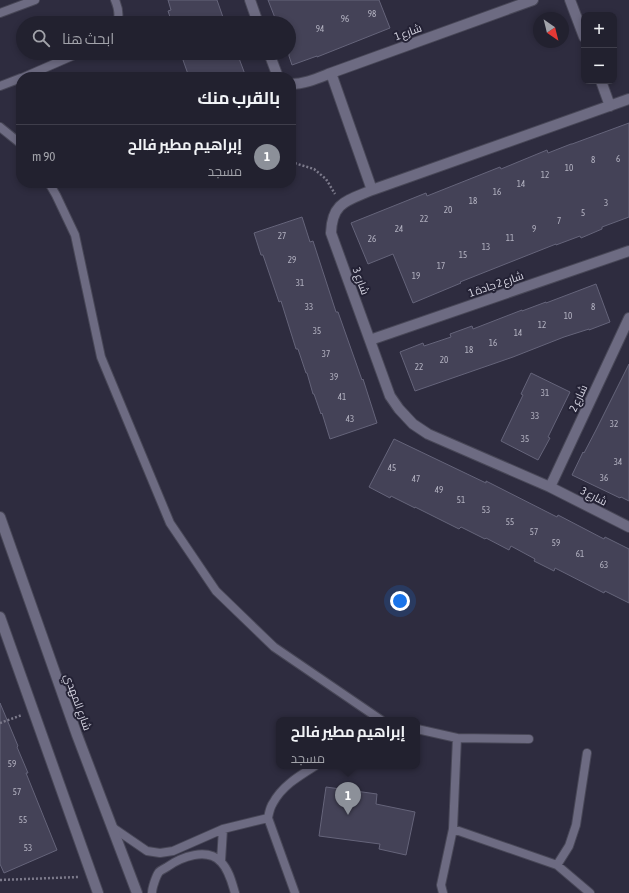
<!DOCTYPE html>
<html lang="ar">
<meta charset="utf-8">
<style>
:root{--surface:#22212f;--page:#2e2e3b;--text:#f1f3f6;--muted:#a2a3aa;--line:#3f3e4b;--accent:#8c9099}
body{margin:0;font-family:"Asap Condensed",Cairo,sans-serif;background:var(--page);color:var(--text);direction:rtl}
.controls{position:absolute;right:12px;top:12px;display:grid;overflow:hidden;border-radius:8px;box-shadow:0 2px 6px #0003}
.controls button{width:36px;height:36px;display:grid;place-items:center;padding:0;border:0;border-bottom:1px solid var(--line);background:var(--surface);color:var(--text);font:20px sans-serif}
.compass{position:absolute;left:533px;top:12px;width:36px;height:36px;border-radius:50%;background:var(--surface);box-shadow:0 2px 6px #0003;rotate:145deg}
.you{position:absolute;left:400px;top:601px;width:14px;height:14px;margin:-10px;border:3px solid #fff;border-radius:50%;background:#1a73e8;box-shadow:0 0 0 6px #1a73e833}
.badge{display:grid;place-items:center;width:26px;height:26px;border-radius:50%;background:var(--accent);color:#fff;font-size:13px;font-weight:700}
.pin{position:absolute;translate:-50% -33px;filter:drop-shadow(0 1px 2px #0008)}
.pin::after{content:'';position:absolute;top:21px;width:14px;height:12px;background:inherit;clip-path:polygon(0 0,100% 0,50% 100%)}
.popup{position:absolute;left:276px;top:717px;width:144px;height:52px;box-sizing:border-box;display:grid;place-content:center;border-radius:8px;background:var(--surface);filter:drop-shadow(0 1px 3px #0005);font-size:13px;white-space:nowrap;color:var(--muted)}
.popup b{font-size:15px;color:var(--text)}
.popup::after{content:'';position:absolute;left:50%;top:100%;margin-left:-8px;border:8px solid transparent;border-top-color:var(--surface)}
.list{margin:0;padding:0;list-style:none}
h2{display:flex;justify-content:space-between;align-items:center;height:52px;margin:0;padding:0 16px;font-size:17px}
h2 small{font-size:13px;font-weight:400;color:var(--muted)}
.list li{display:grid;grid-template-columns:26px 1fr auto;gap:12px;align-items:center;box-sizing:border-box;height:64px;padding:0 16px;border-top:1px solid var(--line)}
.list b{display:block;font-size:15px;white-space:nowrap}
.list p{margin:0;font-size:13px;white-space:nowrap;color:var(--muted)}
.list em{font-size:13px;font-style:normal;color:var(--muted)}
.icon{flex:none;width:22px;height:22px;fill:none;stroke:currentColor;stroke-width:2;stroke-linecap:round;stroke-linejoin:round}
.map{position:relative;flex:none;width:629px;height:893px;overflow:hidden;direction:ltr}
.search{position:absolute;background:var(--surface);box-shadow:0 2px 6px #0003;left:16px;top:16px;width:280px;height:44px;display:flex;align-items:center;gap:10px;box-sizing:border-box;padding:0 14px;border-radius:22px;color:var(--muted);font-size:15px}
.panel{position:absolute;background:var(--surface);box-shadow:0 2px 6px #0003;left:16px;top:72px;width:280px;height:116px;border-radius:16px;direction:rtl}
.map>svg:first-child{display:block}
.building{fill:#444257;stroke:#65647a}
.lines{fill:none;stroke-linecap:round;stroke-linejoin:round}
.lane-casing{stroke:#484757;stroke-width:10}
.street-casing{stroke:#484757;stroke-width:12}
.secondary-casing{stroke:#484757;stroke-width:12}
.path{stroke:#7c7a8b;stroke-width:2.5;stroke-dasharray:2 2;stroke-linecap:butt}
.lane{stroke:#6d6b82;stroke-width:8}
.street{stroke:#6d6b82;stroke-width:10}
.secondary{stroke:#6d6b82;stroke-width:10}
.labels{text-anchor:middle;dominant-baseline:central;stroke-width:4;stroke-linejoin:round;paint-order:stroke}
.number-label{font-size:9px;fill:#b3b2c1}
.street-label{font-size:11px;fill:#d8d7e4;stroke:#242235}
</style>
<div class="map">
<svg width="629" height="893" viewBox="0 0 629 893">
<rect width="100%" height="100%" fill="#2e2c3f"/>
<!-- building -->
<path class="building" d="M 168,0 L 217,0 L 225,23 L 172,23 L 168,11 L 171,10 Z
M 268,0 L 379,0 L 390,28 L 317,57 L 317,56 L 292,65 L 289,56 L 289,23 L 277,23 Z
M 181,53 L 237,53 L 246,77 L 189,77 L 183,60 L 184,60 Z
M 629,123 L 629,217 L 602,227 L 602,229 L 581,238 L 580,236 L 556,245 L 556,244 L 460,282 L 461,283 L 413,303 L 393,254 L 368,264 L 351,223 L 426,193 L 427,196 L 500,167 L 501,169 L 547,150 L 548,153 L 571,144 L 572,144 Z
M 302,217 L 310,242 L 313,241 L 336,312 L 338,312 L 362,380 L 363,379 L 377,423 L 330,439 L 322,413 L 321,414 L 314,394 L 313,394 L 307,373 L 306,373 L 298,349 L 296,349 L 281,301 L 279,302 L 263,255 L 261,255 L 254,233 Z
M 596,284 L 610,322 L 589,330 L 589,329 L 564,337 L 513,357 L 415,391 L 400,352 L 423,343 L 424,346 L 451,337 L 450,334 L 472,326 L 473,329 L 522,310 L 522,311 L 546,302 L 546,303 Z
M 629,364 L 629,501 L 621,497 L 620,498 L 572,475 L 583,452 L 584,453 L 596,430 Z
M 531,373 L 570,392 L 548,437 L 550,438 L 538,460 L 501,441 L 523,395 L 521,394 Z
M 394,439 L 486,483 L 486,481 L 557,517 L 558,515 L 604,539 L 605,537 L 629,549 L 629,603 L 605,591 L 604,593 L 555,568 L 554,571 L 534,561 L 535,559 L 511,546 L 509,550 L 486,538 L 485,539 L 461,527 L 459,529 L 415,507 L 415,508 L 391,496 L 390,498 L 369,487 Z
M 0,703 L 18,746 L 17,747 L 28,773 L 26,773 L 57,850 L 4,873 L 0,864 Z
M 326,787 L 377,794 L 376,804 L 415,812 L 406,855 L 379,849 L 380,844 L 319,836 Z"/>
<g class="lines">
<!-- lane casing -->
<g class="lane-casing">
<path id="lane" d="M 115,0 C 118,7 120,15 117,23
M 0,13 L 35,0
M 24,77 L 79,53
M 0,86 L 21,78
M 0,127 L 21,144
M 49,183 L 56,195 L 75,235 L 101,357 L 170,523 L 216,591 L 274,647 L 381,720
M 417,729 L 457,738 L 453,829 L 441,885 L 443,893
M 457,738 L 529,739
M 268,818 C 269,813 270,807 273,803 C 282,786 299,776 315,766
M 112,827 L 147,851 L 160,853 L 173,851 L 223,829 L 268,818 L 295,893
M 453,829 L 557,865 L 590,893
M 221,861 L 223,829
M 557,865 L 569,846 L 576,825 L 587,753
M 152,893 C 152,888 156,876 159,872 C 161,870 164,869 167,867 C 181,857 207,847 221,862 C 229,870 232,883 235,893"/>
</g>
<!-- street casing -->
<g class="street-casing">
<path id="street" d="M 250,0 L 258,23
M 570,0 L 584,37
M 269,53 L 278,77
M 331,73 L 372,190
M 601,81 L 610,106
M 291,84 C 305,84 318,78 331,73 L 533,0
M 629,99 L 372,190 C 347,201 332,202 331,233 L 390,396 L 399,409 L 413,424 L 428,434 L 550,487 L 629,527
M 370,340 L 629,251
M 550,487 L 629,318"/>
</g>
<!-- secondary casing -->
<g class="secondary-casing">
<path id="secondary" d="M 0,517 L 77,735 L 137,893
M 0,617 L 98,893"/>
</g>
<!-- path -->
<path class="path" d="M 291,162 L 314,169 L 326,179 L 335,194
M 0,723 L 22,715
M 0,880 L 79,877"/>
<!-- lane -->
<use href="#lane" class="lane"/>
<!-- street -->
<use href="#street" class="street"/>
<!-- secondary -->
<use href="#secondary" class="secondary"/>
</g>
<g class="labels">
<!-- number labels -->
<g class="number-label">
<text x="372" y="14">98</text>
<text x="345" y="19">96</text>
<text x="320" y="29">94</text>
<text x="618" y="159">6</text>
<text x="593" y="160">8</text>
<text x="569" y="168">10</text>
<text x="545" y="175">12</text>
<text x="521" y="184">14</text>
<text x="497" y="192">16</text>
<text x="473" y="201">18</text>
<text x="606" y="203">3</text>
<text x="448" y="210">20</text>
<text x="583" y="213">5</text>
<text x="424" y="219">22</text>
<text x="559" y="221">7</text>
<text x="399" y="229">24</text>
<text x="534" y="229">9</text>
<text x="282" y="236">27</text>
<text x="510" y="238">11</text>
<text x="372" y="239">26</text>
<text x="486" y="247">13</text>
<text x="463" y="255">15</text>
<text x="292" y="260">29</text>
<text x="441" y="266">17</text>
<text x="416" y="276">19</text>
<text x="300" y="283">31</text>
<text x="309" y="307">33</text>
<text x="593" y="307">8</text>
<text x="568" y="316">10</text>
<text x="542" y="325">12</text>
<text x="317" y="331">35</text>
<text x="518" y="333">14</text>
<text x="493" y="343">16</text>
<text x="469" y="350">18</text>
<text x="326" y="354">37</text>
<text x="444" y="360">20</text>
<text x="419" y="367">22</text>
<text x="334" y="377">39</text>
<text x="545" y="393">31</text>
<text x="342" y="397">41</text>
<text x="535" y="416">33</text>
<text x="350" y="419">43</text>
<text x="614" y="424">32</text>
<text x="525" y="439">35</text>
<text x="618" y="462">34</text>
<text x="392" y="468">45</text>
<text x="604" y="478">36</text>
<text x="416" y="479">47</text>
<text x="439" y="490">49</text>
<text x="461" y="500">51</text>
<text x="486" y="510">53</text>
<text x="510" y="522">55</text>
<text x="534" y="532">57</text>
<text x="556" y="543">59</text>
<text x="580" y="554">61</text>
<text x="604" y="565">63</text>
<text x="12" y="764">59</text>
<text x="17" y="792">57</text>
<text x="23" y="820">55</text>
<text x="28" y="848">53</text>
</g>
<!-- street labels -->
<g class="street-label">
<text transform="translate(408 32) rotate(-20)">شارع 1</text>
<text transform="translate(361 281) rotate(70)">شارع 3</text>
<text transform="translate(496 284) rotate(-19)">شارع 2 جادة 1</text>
<text transform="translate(578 398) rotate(-65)">شارع 2</text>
<text transform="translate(594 496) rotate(27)">شارع 3</text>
<text transform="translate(78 702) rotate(70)">شارع المهدي</text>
</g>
</g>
</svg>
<div class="controls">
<button>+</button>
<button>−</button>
</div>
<svg class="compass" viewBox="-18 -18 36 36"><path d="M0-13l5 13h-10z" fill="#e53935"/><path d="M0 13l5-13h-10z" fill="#a2a3aa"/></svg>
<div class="you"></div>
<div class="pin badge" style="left:348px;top:815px">1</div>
<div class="popup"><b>إبراهيم مطير فالح</b>مسجد</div>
<div class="search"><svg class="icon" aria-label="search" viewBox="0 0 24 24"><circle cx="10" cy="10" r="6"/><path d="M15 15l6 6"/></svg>ابحث هنا</div>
<section class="panel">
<h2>بالقرب منك<small></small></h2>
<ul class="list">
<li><span class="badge">1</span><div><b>إبراهيم مطير فالح</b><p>مسجد</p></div><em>90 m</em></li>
</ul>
</section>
</div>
